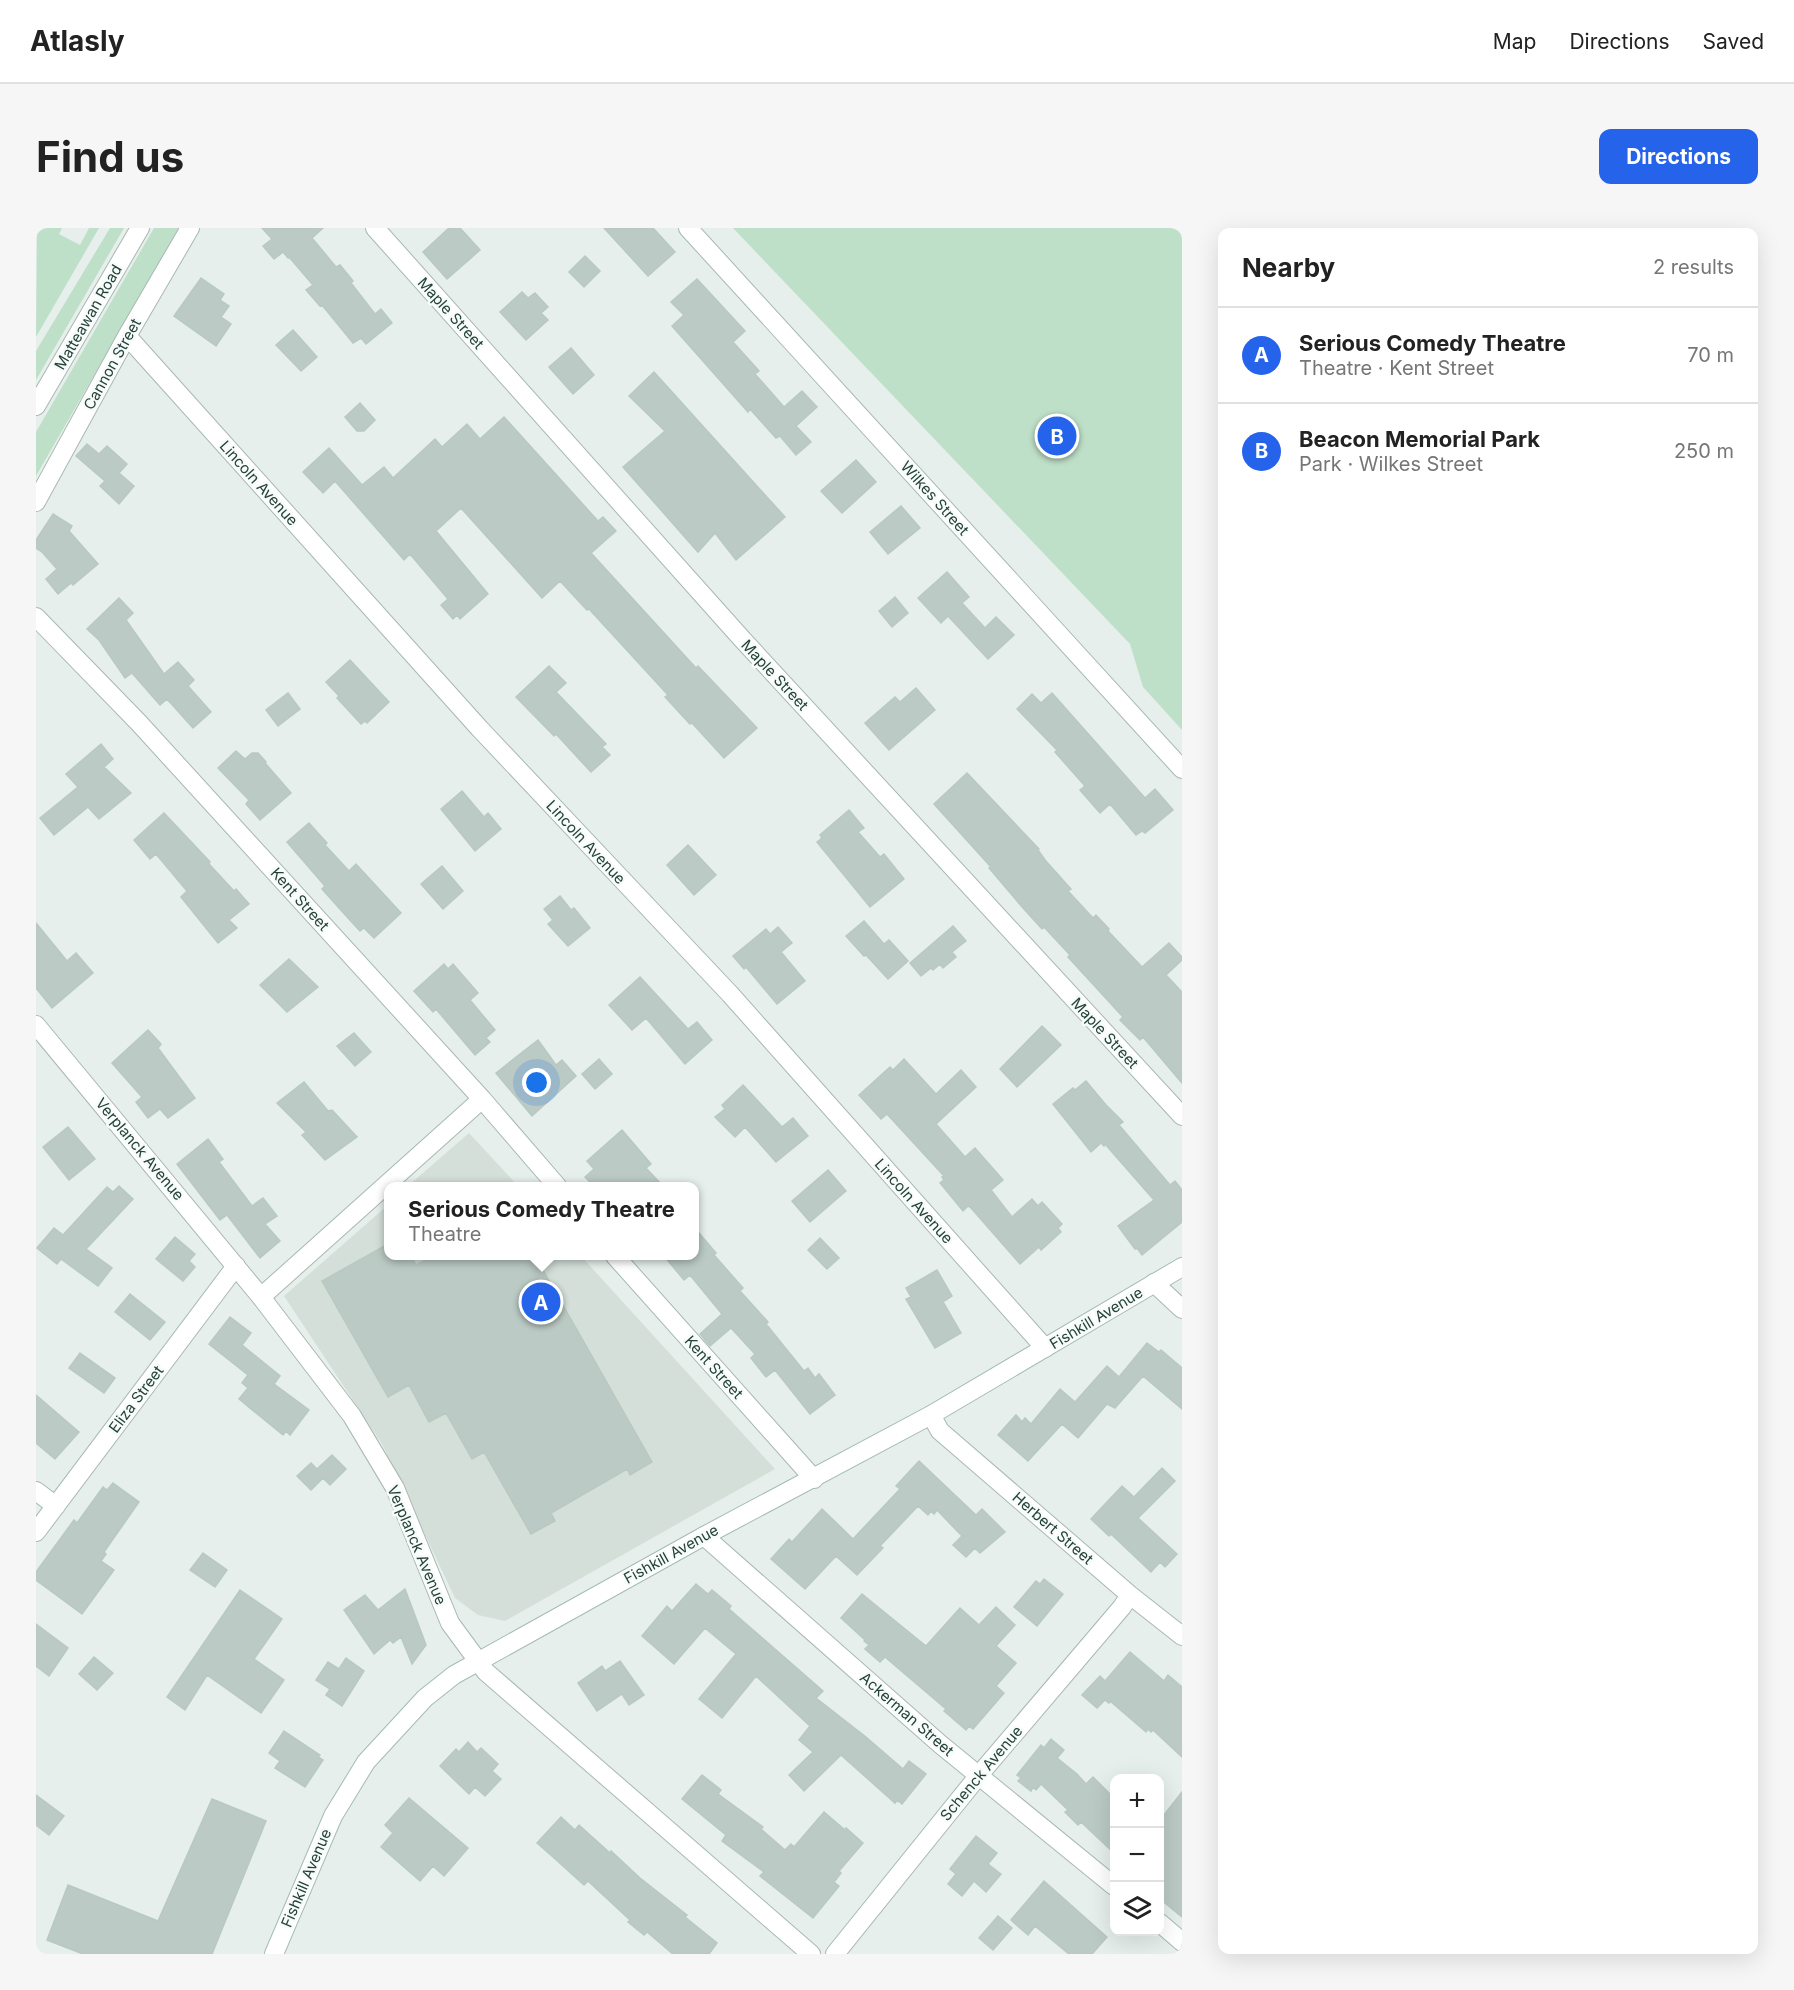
<!DOCTYPE html>
<meta charset="utf-8">
<style>
:root{--surface:#fff;--page:#f6f6f6;--text:#222;--muted:#767676;--line:#e0e0e0;--accent:#2563eb}
body{margin:0;font-family:Inter,sans-serif;background:var(--page);color:var(--text)}
.controls{position:absolute;right:18px;bottom:18px;display:grid;overflow:hidden;border-radius:12px;box-shadow:0 6px 24px #0002}
.controls button{width:54px;height:54px;display:grid;place-items:center;padding:0;border:0;border-bottom:2px solid var(--line);background:var(--surface);color:var(--text);font:30px sans-serif}
.you{position:absolute;left:501px;top:855px;width:21px;height:21px;margin:-15px;border:4px solid #fff;border-radius:50%;background:#1a73e8;box-shadow:0 0 0 9px #1a73e833}
.badge{display:grid;place-items:center;width:39px;height:39px;border-radius:50%;background:var(--accent);color:#fff;font-size:20px;font-weight:700}
.pin{position:absolute;translate:-50% -50%;border:3px solid #fff;box-shadow:0 2px 6px #0006}
.popup{position:absolute;left:348px;top:954px;width:315px;height:78px;box-sizing:border-box;display:grid;place-content:center;border-radius:12px;background:var(--surface);filter:drop-shadow(0 2px 4px #0005);font-size:20px;white-space:nowrap;color:var(--muted)}
.popup b{font-size:22px;color:var(--text)}
.popup::after{content:'';position:absolute;left:50%;top:100%;margin-left:-12px;border:12px solid transparent;border-top-color:var(--surface)}
.list{margin:0;padding:0;list-style:none}
h2{display:flex;justify-content:space-between;align-items:center;height:78px;margin:0;padding:0 24px;font-size:26px}
h2 small{font-size:20px;font-weight:400;color:var(--muted)}
.list li{display:grid;grid-template-columns:39px 1fr auto;gap:18px;align-items:center;box-sizing:border-box;height:96px;padding:0 24px;border-top:2px solid var(--line)}
.list b{display:block;font-size:22px;white-space:nowrap}
.list p{margin:0;font-size:20px;white-space:nowrap;color:var(--muted)}
.list em{font-size:20px;font-style:normal;color:var(--muted)}
.icon{flex:none;width:33px;height:33px;fill:none;stroke:currentColor;stroke-width:2;stroke-linecap:round;stroke-linejoin:round}
.map{position:relative;flex:none;width:1146px;height:1726px;overflow:hidden;border-radius:12px}
header{display:flex;align-items:center;gap:36px;box-sizing:border-box;height:84px;padding:0 30px;background:var(--surface);border-bottom:2px solid var(--line)}
header strong{font-size:28px}
nav{display:flex;gap:33px;margin-inline-start:auto;font-size:21px}
.intro{display:flex;align-items:center;justify-content:space-between;box-sizing:border-box;height:144px;padding:0 36px}
h1{margin:0;font-size:42px}
.button{padding:15px 27px;border-radius:12px;background:var(--accent);color:#fff;font-size:21px;font-weight:700}
main{display:flex;gap:36px;padding:0 36px}
aside{flex:1;background:var(--surface);border-radius:12px;box-shadow:0 6px 24px #0002}
.map>svg:first-child{display:block}
.built{fill:#d4dfda}
.green{fill:#bfe0c8}
.building{fill:#bbcac4;stroke:#b8c9c2;stroke-width:1.5}
.lines{fill:none;stroke-linecap:round;stroke-linejoin:round}
.minor-casing{stroke:#a8b8b2;stroke-width:20}
.tertiary-casing{stroke:#a8b8b2;stroke-width:20}
.secondary-casing{stroke:#a4bbb3;stroke-width:20}
.minor{stroke:#fff;stroke-width:18}
.tertiary{stroke:#fff;stroke-width:18}
.secondary{stroke:#fff;stroke-width:18}
.labels{text-anchor:middle;dominant-baseline:central;stroke-width:5;stroke-linejoin:round;paint-order:stroke}
.street-label{font-size:15px;fill:#24423a;stroke:#f7fbf9}
</style>
<header>
<strong>Atlasly</strong>
<nav><a>Map</a><a>Directions</a><a>Saved</a></nav>
</header>
<div class="intro"><h1>Find us</h1><a class="button">Directions</a></div>
<main>
<div class="map">
<svg width="1146" height="1726" viewBox="0 0 1146 1726">
<rect width="100%" height="100%" fill="#e6efeb"/>
<!-- built -->
<path class="built" d="M 433,905 L 482,958 L 372,958 Z
M 352,977 L 352,1028 L 545,1028 L 739,1241 L 469,1393 L 442,1387 L 419,1370 L 346,1216 L 248,1068 Z"/>
<!-- green -->
<path class="green" d="M 1,0 L 26,0 L 23,6 L 44,17 L 53,0 L 63,0 L 0,109 Z
M 74,0 L 88,0 L 0,152 L 0,123 Z
M 118,0 L 143,0 L 0,248 L 0,204 Z
M 697,0 L 1146,0 L 1146,502 L 1107,459 L 1094,416 Z"/>
<!-- building -->
<path class="building" d="M 226,0 L 287,0 L 276,10 L 300,39 L 304,37 L 317,53 L 315,55 L 339,86 L 345,81 L 356,95 L 330,116 L 325,110 L 317,115 L 286,77 L 284,78 L 270,62 L 277,57 L 253,29 L 252,30 L 247,24 L 238,31 L 227,18 L 236,11 Z
M 413,0 L 424,0 L 444,22 L 411,51 L 387,24 Z
M 568,0 L 617,0 L 639,24 L 612,48 Z
M 549,28 L 564,43 L 548,59 L 533,44 Z
M 165,50 L 188,66 L 184,72 L 193,78 L 185,89 L 195,96 L 180,118 L 138,88 Z
M 661,51 L 709,103 L 697,114 L 723,143 L 719,146 L 748,179 L 766,163 L 781,179 L 760,198 L 775,214 L 760,227 L 744,208 L 740,210 L 714,181 L 712,184 L 636,98 L 648,87 L 635,74 Z
M 486,64 L 492,70 L 499,65 L 512,79 L 505,85 L 512,92 L 490,112 L 464,84 Z
M 257,102 L 281,129 L 265,143 L 240,117 Z
M 535,120 L 558,147 L 537,166 L 513,139 Z
M 618,144 L 749,289 L 700,332 L 679,305 L 662,324 L 587,239 L 629,203 L 593,168 Z
M 324,175 L 339,192 L 328,203 L 321,203 L 309,189 Z
M 468,189 L 562,293 L 567,289 L 580,303 L 555,325 L 660,440 L 662,438 L 721,500 L 688,530 L 656,495 L 654,496 L 629,469 L 632,467 L 553,381 L 551,382 L 524,353 L 506,370 L 425,280 L 400,303 L 452,366 L 424,391 L 421,387 L 417,391 L 405,377 L 412,371 L 374,326 L 368,332 L 299,253 L 287,265 L 267,244 L 293,220 L 326,257 L 348,239 L 357,250 L 399,211 L 406,219 L 431,196 L 444,211 Z
M 51,216 L 63,226 L 71,218 L 91,236 L 83,245 L 98,258 L 83,276 L 64,258 L 69,253 L 40,228 Z
M 820,232 L 840,254 L 806,285 L 785,263 Z
M 865,278 L 884,300 L 852,326 L 834,304 Z
M 17,286 L 36,298 L 33,303 L 62,336 L 37,357 L 35,355 L 22,366 L 10,351 L 21,341 L 6,324 L 0,320 L 0,312 Z
M 911,344 L 933,369 L 926,375 L 949,400 L 960,389 L 978,407 L 952,431 L 912,388 L 905,395 L 882,370 Z
M 859,369 L 872,385 L 856,399 L 843,383 Z
M 83,370 L 97,385 L 90,392 L 128,446 L 142,434 L 158,452 L 152,458 L 175,484 L 157,500 L 131,471 L 124,477 L 96,445 L 89,450 L 63,412 L 51,401 Z
M 314,432 L 353,474 L 331,495 L 329,493 L 325,496 L 301,470 L 303,468 L 290,454 Z
M 513,438 L 530,455 L 520,464 L 570,516 L 566,519 L 574,527 L 555,544 L 520,506 L 518,508 L 480,469 Z
M 880,460 L 899,482 L 853,522 L 829,495 L 859,469 L 864,474 Z
M 252,465 L 264,481 L 242,498 L 230,482 Z
M 1016,465 L 1109,570 L 1119,561 L 1137,582 L 1109,605 L 1106,603 L 1100,607 L 1074,576 L 1064,585 L 1044,562 L 1049,558 L 1019,524 L 1021,522 L 981,481 L 996,466 L 1005,475 Z
M 65,516 L 77,531 L 68,539 L 95,565 L 63,591 L 52,579 L 18,607 L 4,590 L 42,559 L 30,546 Z
M 200,523 L 209,531 L 216,525 L 222,525 L 230,534 L 229,535 L 255,565 L 224,592 L 210,576 L 213,572 L 182,540 Z
M 931,545 L 1003,621 L 1002,622 L 1009,632 L 1035,661 L 1032,663 L 1057,690 L 1060,687 L 1073,701 L 1072,703 L 1106,739 L 1133,715 L 1146,729 L 1146,732 L 1130,747 L 1146,764 L 1146,855 L 1107,809 L 1104,812 L 1084,792 L 1087,789 L 1032,729 L 1034,727 L 1008,699 L 1006,701 L 987,680 L 953,640 L 955,639 L 898,576 Z
M 426,563 L 448,589 L 452,585 L 465,601 L 439,623 L 405,581 Z
M 813,582 L 828,600 L 822,604 L 844,629 L 848,626 L 868,651 L 834,679 L 781,614 L 786,610 L 784,607 Z
M 128,585 L 174,634 L 173,636 L 198,663 L 200,661 L 213,676 L 193,692 L 201,700 L 182,715 L 145,669 L 151,663 L 120,626 L 114,631 L 98,612 Z
M 273,595 L 291,615 L 289,617 L 313,643 L 320,636 L 365,685 L 338,710 L 328,700 L 324,703 L 312,690 L 286,661 L 289,658 L 251,614 Z
M 652,617 L 680,647 L 658,667 L 631,637 Z
M 406,638 L 427,663 L 407,681 L 385,656 Z
M 524,668 L 535,682 L 538,680 L 554,700 L 532,718 L 512,696 L 517,692 L 508,681 Z
M 828,693 L 848,716 L 853,712 L 872,733 L 852,751 L 830,727 L 828,728 L 810,708 Z
M 0,695 L 31,733 L 40,725 L 57,745 L 16,780 L 0,760 Z
M 917,698 L 930,713 L 916,724 L 920,729 L 907,740 L 904,736 L 897,742 L 895,740 L 885,748 L 874,735 Z
M 742,699 L 756,715 L 745,724 L 769,753 L 741,776 L 710,739 L 708,741 L 697,728 L 730,701 L 734,706 Z
M 253,731 L 282,759 L 251,784 L 224,757 Z
M 408,736 L 412,741 L 417,736 L 442,765 L 434,772 L 459,802 L 450,810 L 454,814 L 439,827 L 400,781 L 397,784 L 378,763 Z
M 604,749 L 652,801 L 661,794 L 676,812 L 649,836 L 610,790 L 596,802 L 573,777 Z
M 1006,798 L 1025,817 L 981,859 L 964,841 Z
M 112,802 L 125,816 L 122,820 L 159,870 L 132,890 L 124,881 L 112,890 L 100,874 L 106,869 L 76,835 Z
M 318,805 L 335,824 L 319,838 L 301,818 Z
M 502,812 L 520,837 L 526,832 L 540,848 L 496,888 L 460,845 Z
M 563,831 L 576,846 L 559,861 L 546,846 Z
M 868,831 L 900,866 L 925,842 L 940,859 L 900,896 L 929,929 L 939,920 L 967,952 L 955,962 L 976,989 L 996,971 L 1002,978 L 1006,974 L 1026,996 L 1022,1000 L 1025,1004 L 1005,1022 L 1003,1019 L 984,1036 L 935,980 L 932,978 L 927,983 L 904,955 L 908,952 L 906,949 L 908,948 L 851,886 L 845,891 L 823,867 L 854,839 L 857,842 Z
M 1050,853 L 1070,877 L 1087,894 L 1083,897 L 1134,957 L 1139,953 L 1146,962 L 1146,994 L 1106,1027 L 1101,1020 L 1099,1021 L 1082,998 L 1118,972 L 1069,916 L 1068,918 L 1065,915 L 1055,924 L 1017,876 L 1037,860 L 1039,862 Z
M 268,854 L 292,883 L 296,882 L 321,909 L 289,932 L 266,907 L 270,904 L 241,875 Z
M 707,857 L 746,899 L 757,890 L 772,908 L 740,934 L 709,899 L 699,909 L 679,889 L 689,881 L 686,877 Z
M 32,899 L 59,931 L 33,952 L 7,919 Z
M 586,902 L 615,936 L 610,940 L 627,958 L 558,958 L 549,949 L 558,941 L 551,933 Z
M 172,911 L 187,931 L 183,934 L 216,978 L 227,970 L 241,988 L 229,996 L 244,1013 L 224,1030 L 191,987 L 184,992 L 141,936 Z
M 792,942 L 810,963 L 774,994 L 756,973 Z
M 83,958 L 97,971 L 50,1021 L 76,1040 L 62,1058 L 25,1031 L 21,1036 L 1,1020 L 18,1000 L 27,1007 L 71,959 L 77,964 Z
M 658,999 L 680,1025 L 678,1027 L 707,1060 L 704,1063 L 732,1094 L 730,1096 L 768,1143 L 772,1140 L 779,1150 L 783,1146 L 799,1167 L 774,1186 L 739,1142 L 730,1149 L 715,1130 L 719,1126 L 695,1100 L 674,1118 L 664,1106 L 686,1086 L 654,1047 L 648,1052 L 628,1028 L 658,1028 Z
M 139,1009 L 159,1026 L 153,1033 L 159,1039 L 147,1053 L 120,1031 Z
M 784,1010 L 803,1030 L 791,1041 L 772,1022 Z
M 352,1016 L 352,1028 L 375,1028 L 380,1037 L 398,1028 L 499,1028 L 616,1234 L 594,1247 L 591,1241 L 515,1285 L 519,1293 L 495,1306 L 448,1224 L 436,1231 L 410,1185 L 393,1194 L 373,1157 L 352,1169 L 286,1053 Z
M 901,1042 L 916,1068 L 907,1074 L 925,1105 L 899,1120 L 870,1071 L 875,1069 L 870,1060 Z
M 94,1066 L 129,1094 L 114,1112 L 79,1084 Z
M 194,1089 L 215,1105 L 206,1117 L 244,1148 L 238,1156 L 273,1182 L 254,1207 L 250,1203 L 247,1207 L 203,1171 L 212,1160 L 206,1155 L 212,1147 L 173,1116 Z
M 1111,1115 L 1123,1124 L 1125,1122 L 1146,1140 L 1146,1181 L 1107,1148 L 1079,1180 L 1071,1176 L 1042,1210 L 1026,1196 L 992,1233 L 962,1207 L 980,1187 L 986,1194 L 989,1190 L 995,1196 L 1024,1161 L 1039,1174 L 1071,1138 L 1083,1149 Z
M 44,1125 L 79,1150 L 68,1165 L 33,1140 Z
M 0,1167 L 43,1204 L 19,1231 L 0,1215 Z
M 296,1227 L 310,1241 L 294,1257 L 287,1250 L 275,1262 L 261,1248 L 275,1235 L 281,1241 Z
M 883,1233 L 940,1287 L 946,1281 L 969,1304 L 944,1325 L 939,1320 L 930,1329 L 917,1317 L 926,1308 L 901,1282 L 898,1286 L 895,1283 L 892,1287 L 882,1278 L 844,1318 L 847,1320 L 821,1347 L 800,1328 L 769,1361 L 735,1331 L 753,1311 L 756,1314 L 786,1281 L 817,1311 L 864,1261 L 860,1258 Z
M 1126,1240 L 1139,1253 L 1102,1290 L 1141,1326 L 1129,1339 L 1124,1334 L 1115,1344 L 1075,1306 L 1073,1308 L 1055,1291 L 1086,1258 L 1098,1269 Z
M 77,1255 L 103,1274 L 68,1324 L 70,1326 L 65,1333 L 78,1342 L 46,1386 L 0,1352 L 0,1344 L 38,1292 L 41,1295 L 67,1259 L 71,1262 Z
M 167,1325 L 191,1342 L 179,1359 L 154,1342 Z
M 1008,1351 L 1027,1366 L 1001,1398 L 978,1379 L 1000,1353 L 1004,1356 Z
M 660,1356 L 672,1366 L 676,1362 L 695,1378 L 693,1381 L 787,1463 L 780,1470 L 830,1509 L 867,1541 L 873,1533 L 890,1546 L 866,1576 L 861,1572 L 859,1575 L 805,1527 L 768,1563 L 753,1547 L 777,1524 L 763,1512 L 774,1498 L 720,1448 L 686,1490 L 663,1471 L 700,1426 L 669,1400 L 638,1436 L 606,1408 L 631,1378 L 636,1383 Z
M 369,1361 L 390,1417 L 376,1436 L 365,1409 L 357,1415 L 354,1412 L 338,1426 L 308,1382 L 329,1367 L 342,1382 Z
M 204,1362 L 246,1391 L 218,1431 L 248,1452 L 225,1485 L 171,1447 L 149,1482 L 131,1469 Z
M 826,1366 L 890,1418 L 924,1380 L 943,1397 L 960,1379 L 979,1397 L 960,1418 L 980,1435 L 960,1458 L 968,1465 L 937,1501 L 933,1498 L 930,1502 L 908,1483 L 910,1481 L 849,1429 L 844,1434 L 829,1421 L 833,1417 L 828,1413 L 829,1412 L 805,1390 Z
M 0,1396 L 32,1420 L 13,1448 L 0,1438 Z
M 1094,1424 L 1128,1453 L 1132,1447 L 1146,1459 L 1146,1529 L 1117,1502 L 1115,1504 L 1112,1501 L 1110,1504 L 1074,1473 L 1073,1475 L 1069,1472 L 1061,1480 L 1046,1467 L 1064,1448 L 1069,1453 Z
M 58,1429 L 77,1445 L 61,1462 L 43,1446 Z
M 310,1430 L 328,1443 L 306,1478 L 290,1467 L 294,1461 L 280,1452 L 292,1434 L 303,1441 Z
M 584,1433 L 608,1467 L 593,1477 L 586,1466 L 561,1483 L 542,1455 L 566,1438 L 569,1443 Z
M 248,1503 L 284,1527 L 282,1529 L 287,1532 L 269,1559 L 239,1540 L 244,1533 L 233,1525 Z
M 1015,1511 L 1028,1522 L 1021,1530 L 1041,1546 L 1050,1556 L 1057,1549 L 1078,1570 L 1078,1625 L 1045,1594 L 1042,1597 L 1029,1584 L 1032,1582 L 1005,1556 L 1000,1562 L 997,1559 L 995,1563 L 982,1553 L 985,1550 L 981,1547 L 1005,1517 L 1008,1520 Z
M 432,1514 L 441,1524 L 445,1520 L 462,1536 L 456,1543 L 465,1551 L 449,1568 L 439,1559 L 433,1566 L 404,1538 L 420,1521 L 423,1524 Z
M 666,1547 L 685,1562 L 682,1566 L 727,1599 L 725,1601 L 749,1622 L 755,1616 L 758,1619 L 788,1584 L 809,1602 L 810,1600 L 827,1615 L 803,1643 L 805,1645 L 798,1654 L 803,1658 L 777,1690 L 724,1648 L 728,1644 L 686,1613 L 690,1607 L 646,1571 Z
M 1146,1564 L 1146,1689 L 1124,1671 L 1124,1592 Z
M 0,1567 L 28,1588 L 13,1607 L 0,1597 Z
M 373,1570 L 432,1620 L 408,1648 L 397,1638 L 384,1653 L 345,1619 L 357,1605 L 349,1597 Z
M 176,1571 L 230,1593 L 176,1726 L 47,1726 L 11,1712 L 32,1657 L 122,1693 Z
M 525,1589 L 539,1602 L 543,1597 L 574,1625 L 575,1623 L 604,1650 L 651,1687 L 649,1689 L 681,1715 L 673,1726 L 637,1726 L 611,1704 L 608,1707 L 592,1694 L 594,1692 L 552,1653 L 548,1657 L 517,1629 L 501,1615 Z
M 940,1608 L 961,1625 L 952,1636 L 965,1646 L 950,1664 L 938,1653 L 926,1668 L 912,1656 L 920,1646 L 914,1641 Z
M 1008,1653 L 1071,1709 L 1056,1726 L 1033,1726 L 999,1698 L 992,1707 L 975,1692 Z
M 962,1688 L 976,1700 L 957,1722 L 943,1710 Z"/>
<g class="lines">
<!-- minor casing -->
<g class="minor-casing">
<path id="minor" d="M 339,0 L 706,411 L 1146,888
M 652,0 L 1146,541
M 91,108 L 444,501 L 694,766 L 1009,1120
M 0,274 L 91,108 L 154,0
M 0,389 L 103,495 L 446,871 L 521,958
M 579,1028 L 778,1251
M 1118,1055 L 1146,1081
M 225,1069 L 446,871
M 895,1187 L 904,1203 L 1094,1367 L 1146,1408
M 0,1263 L 20,1278
M 0,1304 L 200,1038
M 668,1308 L 904,1516 L 1078,1658
M 1124,1695 L 1146,1714
M 799,1726 L 943,1547 L 1086,1379 L 1094,1367"/>
</g>
<!-- tertiary casing -->
<g class="tertiary-casing">
<path id="tertiary" d="M 0,178 L 104,0
M 0,797 L 225,1069 L 316,1188 L 359,1260 L 414,1395 L 450,1444 L 775,1726"/>
</g>
<!-- secondary casing -->
<g class="secondary-casing">
<path id="secondary" d="M 238,1726 L 297,1588 L 330,1534 L 389,1470 L 418,1447 L 668,1308 L 895,1187 L 1146,1039"/>
</g>
<!-- minor -->
<use href="#minor" class="minor"/>
<!-- tertiary -->
<use href="#tertiary" class="tertiary"/>
<!-- secondary -->
<use href="#secondary" class="secondary"/>
</g>
<g class="labels">
<!-- street labels -->
<g class="street-label">
<text transform="translate(415 85) rotate(48)">Maple Street</text>
<text transform="translate(52 89) rotate(-60)">Matteawan Road</text>
<text transform="translate(76 136) rotate(-61)">Cannon Street</text>
<text transform="translate(223 255) rotate(48)">Lincoln Avenue</text>
<text transform="translate(899 270) rotate(48)">Wilkes Street</text>
<text transform="translate(739 447) rotate(47)">Maple Street</text>
<text transform="translate(550 614) rotate(47)">Lincoln Avenue</text>
<text transform="translate(264 671) rotate(48)">Kent Street</text>
<text transform="translate(1069 805) rotate(47)">Maple Street</text>
<text transform="translate(104 921) rotate(50)">Verplanck Avenue</text>
<text transform="translate(878 973) rotate(48)">Lincoln Avenue</text>
<text transform="translate(1060 1090) rotate(-31)">Fishkill Avenue</text>
<text transform="translate(678 1139) rotate(48)">Kent Street</text>
<text transform="translate(100 1171) rotate(-53)">Eliza Street</text>
<text transform="translate(1017 1300) rotate(41)">Herbert Street</text>
<text transform="translate(381 1317) rotate(67)">Verplanck Avenue</text>
<text transform="translate(635 1326) rotate(-29)">Fishkill Avenue</text>
<text transform="translate(871 1486) rotate(41)">Ackerman Street</text>
<text transform="translate(945 1545) rotate(-50)">Schenck Avenue</text>
<text transform="translate(270 1650) rotate(-67)">Fishkill Avenue</text>
</g>
</g>
</svg>
<div class="controls">
<button>+</button>
<button>−</button>
<button><svg class="icon" aria-label="layers" viewBox="0 0 24 24"><path d="M12 4l9 5-9 5-9-5zM3 14l9 5 9-5"/></svg></button>
</div>
<div class="you"></div>
<div class="pin badge" style="left:505px;top:1074px">A</div>
<div class="popup"><b>Serious Comedy Theatre</b>Theatre</div>
<div class="pin badge" style="left:1021px;top:208px">B</div>
</div>
<aside>
<h2>Nearby<small>2 results</small></h2>
<ul class="list">
<li><span class="badge">A</span><div><b>Serious Comedy Theatre</b><p>Theatre · Kent Street</p></div><em>70 m</em></li>
<li><span class="badge">B</span><div><b>Beacon Memorial Park</b><p>Park · Wilkes Street</p></div><em>250 m</em></li>
</ul>
</aside>
</main>
